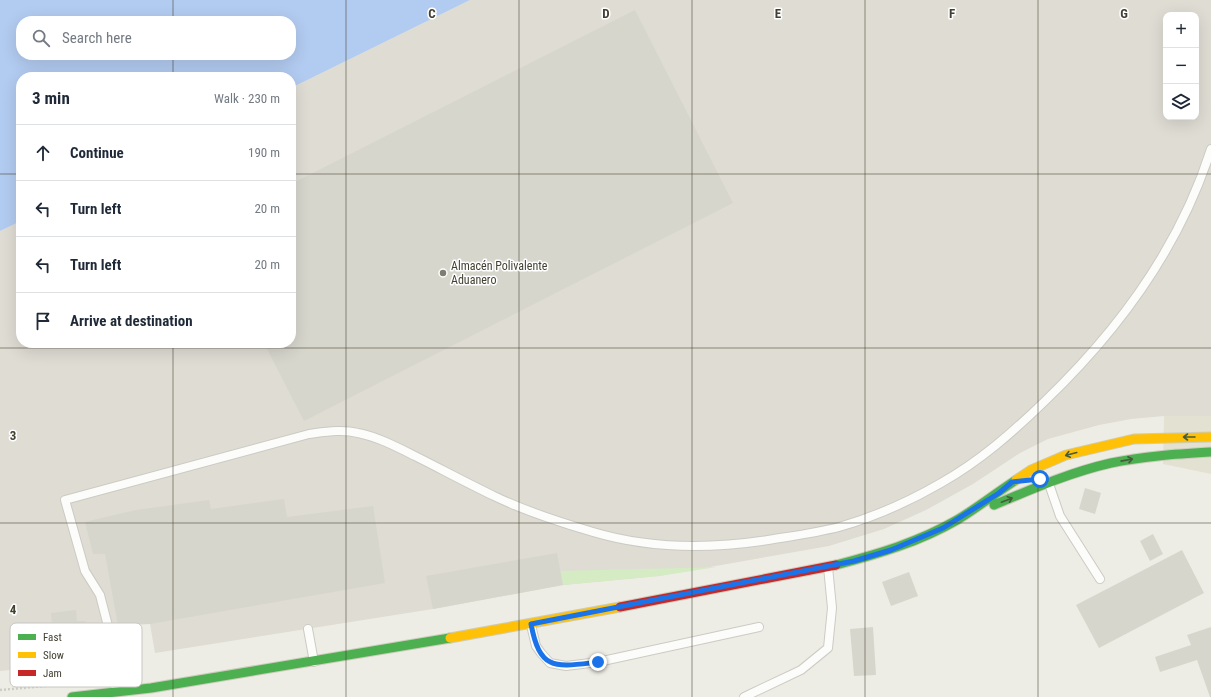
<!DOCTYPE html>
<meta charset="utf-8">
<style>
:root{--surface:#fff;--page:#f2f2f3;--text:#1f2937;--muted:#747a83;--line:#e0e1e3}
body{margin:0;font-family:"Roboto Condensed",sans-serif;background:var(--page);color:var(--text)}
.controls{position:absolute;right:12px;top:12px;display:grid;overflow:hidden;border-radius:8px;box-shadow:0 4px 16px #0002}
.controls button{width:36px;height:36px;display:grid;place-items:center;padding:0;border:0;border-bottom:1px solid var(--line);background:var(--surface);color:var(--text);font:20px sans-serif}
.stop{position:absolute;width:12px;height:12px;margin:-9px;border:3px solid #1a73e8;border-radius:50%;background:#fff}
.stop.end{background:#1a73e8;border-color:#fff;box-shadow:0 1px 4px #0008}
.list{margin:0;padding:0;list-style:none}
h2{display:flex;justify-content:space-between;align-items:center;height:52px;margin:0;padding:0 16px;font-size:17px}
h2 small{font-size:13px;font-weight:400;color:var(--muted)}
.list li{display:grid;grid-template-columns:26px 1fr auto;gap:12px;align-items:center;box-sizing:border-box;height:56px;padding:0 16px;border-top:1px solid var(--line)}
.list b{display:block;font-size:15px;white-space:nowrap}
.list em{font-size:13px;font-style:normal;color:var(--muted)}
.icon{flex:none;width:22px;height:22px;fill:none;stroke:currentColor;stroke-width:2;stroke-linecap:round;stroke-linejoin:round}
.map{position:relative;flex:none;width:1211px;height:697px;overflow:hidden}
.search{position:absolute;background:var(--surface);box-shadow:0 4px 16px #0002;left:16px;top:16px;width:280px;height:44px;display:flex;align-items:center;gap:10px;box-sizing:border-box;padding:0 14px;border-radius:16px;color:var(--muted);font-size:15px}
.panel{position:absolute;background:var(--surface);box-shadow:0 4px 16px #0002;left:16px;top:72px;width:280px;height:276px;border-radius:16px}
.map>svg:first-child{display:block}
.residential{fill:#e3e1d2}
.industrial{fill:#dedcd3;fill-rule:evenodd}
.green{fill:#d4ebc3}
.water{fill:#b2cbf0;fill-rule:evenodd}
.building{fill:#d7d6cd}
.lines{fill:none;stroke-linecap:round;stroke-linejoin:round}
.lane-casing{stroke:#cccbc3;stroke-width:10}
.fast-casing{stroke:#cdccbc;stroke-width:11}
.slow-casing{stroke:#cdccbc;stroke-width:11}
.jam-casing{stroke:#cdccbc;stroke-width:11}
.path{stroke:#cccbc5;stroke-width:2.5;stroke-dasharray:2 2;stroke-linecap:butt}
.lane{stroke:#fcfcfb;stroke-width:8}
.fast{stroke:#4caf50;stroke-width:9}
.slow{stroke:#ffc107;stroke-width:9}
.jam{stroke:#c62828;stroke-width:9}
.oneway{stroke:#455c3a}
.route{stroke:#1a73e8;stroke-width:5}
.grid{fill:none;stroke:#434032;stroke-width:1;stroke-opacity:0.55}
.poi-dot{fill:#7f7d71;stroke:#fff;stroke-width:1.5}
.labels{text-anchor:middle;dominant-baseline:central;stroke-width:3;stroke-linejoin:round;paint-order:stroke}
.poi-label{font-size:12px;fill:#434032;stroke:#fff;text-anchor:start}
.key{fill:#fff;stroke:#c7c6c2;stroke-width:1}
.key-label{font-size:11px;fill:#434032}
.grid-label{font-size:13px;text-anchor:middle;font-weight:bold;fill:#434032;stroke:#fff;stroke-width:3;stroke-linejoin:round;paint-order:stroke}
</style>
<div class="map">
<svg width="1211" height="697" viewBox="0 0 1211 697">
<rect width="100%" height="100%" fill="#eeede5"/>
<!-- residential -->
<path class="residential" d="M 1164,416 L 1211,416 L 1211,474 L 1163,464 Z"/>
<!-- industrial -->
<path class="industrial" d="M 470,0 L 1211,0 L 1211,416 L 1164,416 L 1131,419 L 1099,425 L 1048,439 L 1020,453 L 973,484 L 926,510 L 884,529 L 829,546 L 659,576 L 563,585 L 433,609 L 155,653 L 150,624 L 98,626 L 101,661 L 0,671 L 0,231 L 21,221 L 21,343 L 291,343 L 291,88 ZM 1166,15 L 1196,15 L 1196,117 L 1166,117 Z"/>
<!-- green -->
<path class="green" d="M 717,567 L 659,576 L 563,585 L 558,571 Z"/>
<!-- water -->
<path class="water" d="M 0,0 L 470,0 L 291,88 L 291,77 L 21,77 L 21,221 L 0,231 ZM 21,21 L 291,21 L 291,55 L 21,55 Z"/>
<!-- building -->
<path class="building" d="M 635,10 L 733,203 L 304,421 L 264,343 L 291,343 L 291,184 Z
M 1085,488 L 1101,493 L 1095,514 L 1079,509 Z
M 284,499 L 287,517 L 373,506 L 385,583 L 150,624 L 118,625 L 105,554 L 93,554 L 85,522 L 136,510 L 209,500 L 211,509 Z
M 1153,534 L 1163,554 L 1150,561 L 1140,541 Z
M 1182,550 L 1204,593 L 1099,648 L 1076,605 Z
M 557,553 L 563,585 L 433,609 L 426,576 Z
M 909,572 L 918,596 L 891,606 L 882,582 Z
M 76,610 L 77,621 L 85,621 L 90,659 L 23,664 L 20,632 L 52,628 L 51,613 Z
M 873,627 L 876,675 L 854,676 L 850,629 Z
M 1211,627 L 1211,697 L 1210,697 L 1197,660 L 1160,672 L 1155,657 L 1191,645 L 1187,635 Z"/>
<g class="lines">
<!-- lane casing -->
<g class="lane-casing">
<path id="lane" d="M 1049,484 L 1060,516 L 1100,579
M 531,625 L 536,646 L 541,653 L 550,663 L 566,666 L 598,662 L 759,627
M 308,629 L 314,662
M 116,691 L 108,626 L 100,595 L 85,571 L 65,500 L 309,434 C 325,432 342,429 358,433 C 378,437 397,447 415,456 C 441,469 467,483 494,496 C 525,511 559,522 593,532 C 650,549 710,549 768,540 C 792,536 816,533 839,527 C 874,517 910,501 941,483 C 980,461 1013,432 1045,401 C 1119,330 1180,247 1211,149
M 744,697 L 801,670 L 828,648 L 832,608 L 828,567"/>
</g>
<!-- fast casing -->
<g class="fast-casing">
<path id="fast" d="M 994,505 C 1032,489 1071,472 1111,463 C 1144,456 1178,454 1211,452
M 836,565 C 878,554 919,542 957,520 C 977,508 996,493 1016,480
M 72,697 L 151,688 L 450,638"/>
</g>
<!-- slow casing -->
<g class="slow-casing">
<path id="slow" d="M 1016,480 L 1031,470 L 1066,455 L 1134,439 L 1211,437
M 450,638 L 620,607"/>
</g>
<!-- jam casing -->
<g class="jam-casing">
<path id="jam" d="M 620,607 L 836,565"/>
</g>
<!-- path -->
<path class="path" d="M 0,690 L 57,685"/>
<!-- lane -->
<use href="#lane" class="lane"/>
<!-- fast -->
<use href="#fast" class="fast"/>
<!-- slow -->
<use href="#slow" class="slow"/>
<!-- jam -->
<use href="#jam" class="jam"/>
</g>
<!-- one-way arrows -->
<defs><path id="oneway-shaft" d="M-6 0H5M1.5-3L5.5 0L1.5 3" fill="none" stroke-width="1.6" stroke-linecap="round" stroke-linejoin="round"/></defs>
<g class="oneway">
<use href="#oneway-shaft" transform="translate(1189 437) rotate(-180)"/>
<use href="#oneway-shaft" transform="translate(1071 454) rotate(165)"/>
<use href="#oneway-shaft" transform="translate(1127 460) rotate(-11)"/>
<use href="#oneway-shaft" transform="translate(1007 500) rotate(-21)"/>
</g>
<g class="lines">
<!-- route -->
<path class="route" d="M 598,662 C 556,667 540,672 531,624 L 854,561 L 891,550 L 943,528 L 999,493 L 1012,482 L 1040,479"/>
</g>
<!-- grid -->
<path class="grid" d="M 173,0 L 173,21M 346,0 L 346,697M 519,0 L 519,697M 692,0 L 692,697M 865,0 L 865,697M 1038,0 L 1038,697M 173,55 L 173,77M 0,174 L 21,174M 291,174 L 1211,174M 173,343 L 173,697M 0,348 L 1211,348M 0,523 L 1211,523"/>
<!-- markers -->
<circle class="poi-dot" cx="443" cy="273" r="4"/>
<g class="labels">
<!-- poi labels -->
<g class="poi-label">
<text x="451" y="266">Almacén Polivalente<tspan x="451" dy="14">Aduanero</tspan></text>
</g>
</g>
<!-- legend -->
<rect x="10" y="623" width="132" height="64" rx="6" class="key"/>
<rect x="18" y="634" width="18" height="6" fill="#4caf50"/>
<rect x="18" y="652" width="18" height="6" fill="#ffc107"/>
<rect x="18" y="670" width="18" height="6" fill="#c62828"/>
<g class="key-label">
<text x="43" y="641">Fast</text>
<text x="43" y="659">Slow</text>
<text x="43" y="677">Jam</text>
</g>
<g class="grid-label">
<text x="432" y="18">C</text>
<text x="606" y="18">D</text>
<text x="778" y="18">E</text>
<text x="952" y="18">F</text>
<text x="1124" y="18">G</text>
<text x="13" y="440">3</text>
<text x="13" y="614">4</text>
</g>
</svg>
<div class="controls">
<button>+</button>
<button>−</button>
<button><svg class="icon" aria-label="layers" viewBox="0 0 24 24"><path d="M12 4l9 5-9 5-9-5zM3 14l9 5 9-5"/></svg></button>
</div>
<div class="stop" style="left:1040px;top:479px"></div>
<div class="stop end" style="left:598px;top:662px"></div>
<div class="search"><svg class="icon" aria-label="search" viewBox="0 0 24 24"><circle cx="10" cy="10" r="6"/><path d="M15 15l6 6"/></svg>Search here</div>
<section class="panel">
<h2>3 min<small>Walk · 230 m</small></h2>
<ul class="list">
<li><svg class="icon" aria-label="ahead" viewBox="0 0 24 24"><path d="M12 20V5M6 11l6-6 6 6"/></svg><div><b>Continue</b></div><em>190 m</em></li>
<li><svg class="icon" aria-label="left" viewBox="0 0 24 24"><path d="M17 20v-9H6M10 6l-5 5 5 5"/></svg><div><b>Turn left</b></div><em>20 m</em></li>
<li><svg class="icon" aria-label="left" viewBox="0 0 24 24"><path d="M17 20v-9H6M10 6l-5 5 5 5"/></svg><div><b>Turn left</b></div><em>20 m</em></li>
<li><svg class="icon" aria-label="arrive" viewBox="0 0 24 24"><path d="M6 21V4h12l-3 4 3 4H6"/></svg><div><b>Arrive at destination</b></div></li>
</ul>
</section>
</div>
